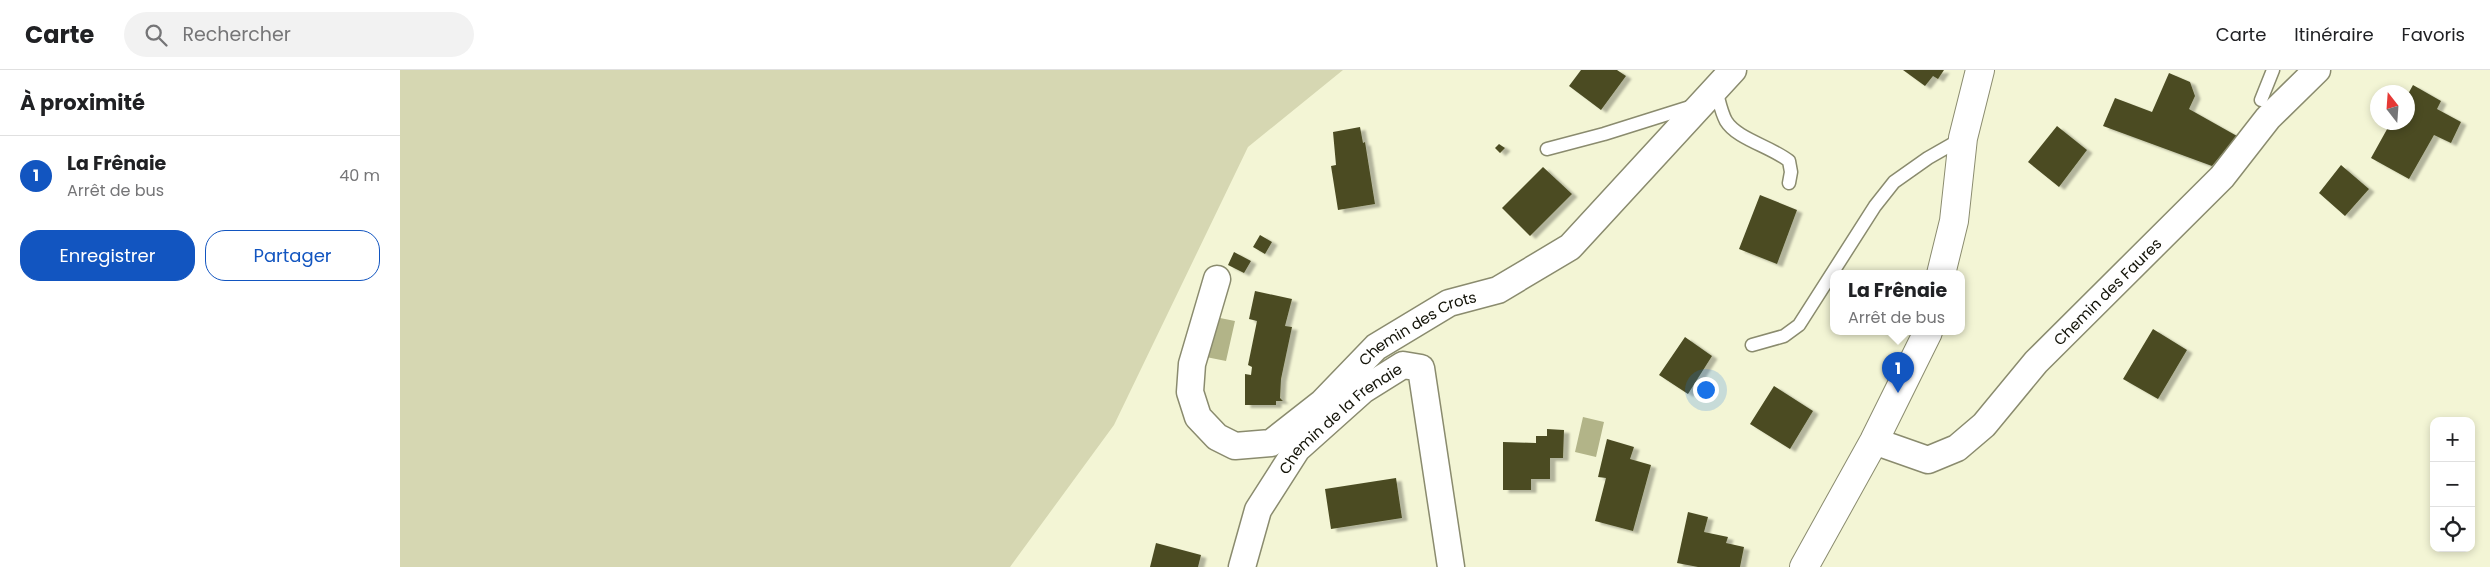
<!DOCTYPE html>
<html lang="fr">
<meta charset="utf-8">
<style>
:root{--surface:#fff;--page:#f2f2f2;--text:#202124;--muted:#757577;--line:#e0e0e0;--accent:#1255c0}
body{margin:0;font-family:Poppins,sans-serif;background:var(--page);color:var(--text)}
.controls{position:absolute;right:15px;bottom:15px;display:grid;overflow:hidden;border-radius:10px;box-shadow:0 2px 8px #0003}
.controls button{width:45px;height:45px;display:grid;place-items:center;padding:0;border:0;border-bottom:1px solid var(--line);background:var(--surface);color:var(--text);font:25px sans-serif}
.compass{position:absolute;left:1970px;top:15px;width:45px;height:45px;border-radius:50%;background:var(--surface);box-shadow:0 2px 8px #0003;rotate:343deg}
.you{position:absolute;left:1305px;top:319px;width:18px;height:18px;margin:-12px;border:4px solid #fff;border-radius:50%;background:#1a73e8;box-shadow:0 0 0 8px #1a73e833}
.badge{display:grid;place-items:center;width:32px;height:32px;border-radius:50%;background:var(--accent);color:#fff;font-size:16px;font-weight:700}
.pin{position:absolute;translate:-50% -41px;filter:drop-shadow(0 1px 2px #0008)}
.pin::after{content:'';position:absolute;top:26px;width:18px;height:15px;background:inherit;clip-path:polygon(0 0,100% 0,50% 100%)}
.popup{position:absolute;left:1430px;top:200px;width:135px;height:65px;box-sizing:border-box;display:grid;place-content:center;border-radius:10px;background:var(--surface);filter:drop-shadow(0 1px 4px #0005);font-size:16px;white-space:nowrap;color:var(--muted)}
.popup b{font-size:19px;color:var(--text)}
.popup::after{content:'';position:absolute;left:50%;top:100%;margin-left:-10px;border:10px solid transparent;border-top-color:var(--surface)}
.list{margin:0;padding:0;list-style:none}
h2{display:flex;justify-content:space-between;align-items:center;height:65px;margin:0;padding:0 20px;font-size:21px}
h2 small{font-size:16px;font-weight:400;color:var(--muted)}
.list li{display:grid;grid-template-columns:32px 1fr auto;gap:15px;align-items:center;box-sizing:border-box;height:80px;padding:0 20px;border-top:1px solid var(--line)}
.list b{display:block;font-size:19px;white-space:nowrap}
.list p{margin:0;font-size:16px;white-space:nowrap;color:var(--muted)}
.list em{font-size:16px;font-style:normal;color:var(--muted)}
.actions{display:flex;gap:10px;padding:15px 20px}
.actions a{flex:1;padding:11px 0;border:1px solid var(--accent);border-radius:20px;text-align:center;font-size:18px;color:var(--accent)}
.actions .main{background:var(--accent);color:#fff}
.icon{flex:none;width:28px;height:28px;fill:none;stroke:currentColor;stroke-width:2;stroke-linecap:round;stroke-linejoin:round}
.map{position:relative;flex:none;width:2090px;height:497px;overflow:hidden}
header{display:flex;align-items:center;gap:30px;box-sizing:border-box;height:70px;padding:0 25px;background:var(--surface);border-bottom:1px solid var(--line)}
header strong{font-size:24px}
nav{display:flex;gap:28px;margin-inline-start:auto;font-size:18px}
.search{width:350px;height:45px;background:var(--page);display:flex;align-items:center;gap:12px;box-sizing:border-box;padding:0 18px;border-radius:28px;color:var(--muted);font-size:19px}
main{display:flex}
aside{flex:1;background:var(--surface)}
.map>svg:first-child{display:block}
.green{fill:#d6d7b2}
.water{fill:#b2b488}
.building{fill:#4b4c24;filter:url(#shadow)}
.lines{fill:none;stroke-linecap:round;stroke-linejoin:round}
.lane-casing{stroke:#8a8b6e;stroke-width:15}
.street-casing{stroke:#8a8b6e;stroke-width:29}
.secondary-casing{stroke:#8a8b6e;stroke-width:30}
.lane{stroke:#fff;stroke-width:12}
.street{stroke:#fff;stroke-width:26}
.secondary{stroke:#fff;stroke-width:28}
.labels{text-anchor:middle;dominant-baseline:central;stroke-width:5;stroke-linejoin:round;paint-order:stroke}
.street-label{font-size:15px;fill:#121207;stroke:#f3f5d5}
</style>
<header>
<strong>Carte</strong>
<div class="search"><svg class="icon" aria-label="search" viewBox="0 0 24 24"><circle cx="10" cy="10" r="6"/><path d="M15 15l6 6"/></svg>Rechercher</div>
<nav><a>Carte</a><a>Itinéraire</a><a>Favoris</a></nav>
</header>
<main>
<aside>
<h2>À proximité<small></small></h2>
<ul class="list">
<li><span class="badge">1</span><div><b>La Frênaie</b><p>Arrêt de bus</p></div><em>40 m</em></li>
</ul>
<div class="actions"><a class="main">Enregistrer</a><a>Partager</a></div>
</aside>
<div class="map">
<svg width="2090" height="497" viewBox="0 0 2090 497">
<defs>
<filter id="shadow"><feDropShadow dx="5.5" dy="3" stdDeviation="1" flood-color="#0004"/></filter>
</defs>
<rect width="100%" height="100%" fill="#f3f5d5"/>
<!-- green -->
<path class="green" d="M 0,0 L 943,0 L 848,77 L 714,355 L 610,497 L 0,497 Z"/>
<!-- water -->
<path class="water" d="M 815,247 L 835,251 L 826,291 L 806,287 Z
M 1183,347 L 1204,352 L 1196,387 L 1175,382 Z"/>
<!-- building -->
<path class="building" d="M 1181,0 L 1217,0 L 1226,6 L 1201,40 L 1169,16 Z
M 1503,0 L 1544,0 L 1538,9 L 1533,6 L 1525,16 Z
M 1769,3 L 1790,12 L 1795,26 L 1789,39 L 1837,66 L 1812,96 L 1703,56 L 1715,28 L 1752,42 Z
M 2013,15 L 2041,31 L 2037,39 L 2061,52 L 2051,73 L 2034,65 L 2009,109 L 1971,88 L 1991,52 L 2008,52 L 2008,24 Z
M 1657,56 L 1687,80 L 1659,117 L 1628,92 Z
M 960,57 L 963,73 L 965,72 L 975,134 L 938,140 L 931,96 L 936,95 L 933,62 Z
M 1099,74 L 1105,78 L 1100,83 L 1095,78 Z
M 1941,95 L 1969,119 L 1945,146 L 1919,123 Z
M 1143,97 L 1172,124 L 1130,166 L 1102,138 Z
M 1360,125 L 1397,140 L 1377,194 L 1339,179 Z
M 860,165 L 872,172 L 865,184 L 853,177 Z
M 834,182 L 851,191 L 844,203 L 828,195 Z
M 855,221 L 892,229 L 885,256 L 892,257 L 881,309 L 880,328 L 883,331 L 876,331 L 876,335 L 845,335 L 845,304 L 851,305 L 852,297 L 848,295 L 857,251 L 849,249 Z
M 1753,259 L 1787,280 L 1758,329 L 1723,309 Z
M 1285,267 L 1312,286 L 1288,324 L 1259,305 Z
M 1374,316 L 1413,341 L 1390,379 L 1350,354 Z
M 1147,359 L 1164,360 L 1163,388 L 1150,388 L 1150,409 L 1131,409 L 1131,420 L 1103,420 L 1103,372 L 1136,373 L 1136,366 L 1147,366 Z
M 1207,369 L 1234,377 L 1230,389 L 1251,395 L 1233,461 L 1195,451 L 1206,408 L 1198,407 Z
M 996,408 L 1002,448 L 931,459 L 925,419 Z
M 1288,442 L 1308,447 L 1304,462 L 1328,467 L 1326,473 L 1344,477 L 1340,497 L 1298,497 L 1277,493 Z
M 756,473 L 801,485 L 798,497 L 750,497 Z"/>
<g class="lines">
<!-- lane casing -->
<g class="lane-casing">
<path id="lane" d="M 1316,20 C 1319,30 1321,42 1326,51 C 1337,69 1370,76 1389,91 L 1391,102 L 1389,113
M 1861,30 L 1873,0
M 1147,79 L 1204,64 L 1293,36
M 1352,275 L 1384,266 L 1399,255 L 1475,136 L 1494,112 L 1528,88 L 1563,68"/>
</g>
<!-- street casing -->
<g class="street-casing">
<g id="street">
<path id="s1" d="M 817,209 L 792,294 L 790,322 L 798,347 L 817,367 L 835,376 L 871,373 L 922,333 L 976,277 L 1049,233 L 1098,220 L 1170,177 L 1333,0"/>
<path id="s2" d="M 1474,371 L 1528,390 L 1557,378 L 1584,355 L 1636,292 L 1822,107 L 1868,48 L 1917,0"/>
<path id="s3" d="M 842,497 L 858,440 L 897,379 L 963,320 L 1003,295 L 1021,298 L 1051,497"/>
</g>
</g>
<!-- secondary casing -->
<g class="secondary-casing">
<path id="secondary" d="M 1541,204 L 1554,151 L 1563,68 L 1580,0
M 1404,497 L 1474,371 L 1528,262"/>
</g>
<!-- lane -->
<use href="#lane" class="lane"/>
<!-- street -->
<use href="#street" class="street"/>
<!-- secondary -->
<use href="#secondary" class="secondary"/>
</g>
<g class="labels">
<!-- street labels -->
<g class="street-label">
<text stroke="none"><textPath href="#s2" startOffset="306">Chemin des Faures</textPath></text>
<text stroke="none"><textPath href="#s1" startOffset="415">Chemin des Crots</textPath></text>
<text stroke="none"><textPath href="#s3" startOffset="184">Chemin de la Frenaie</textPath></text>
</g>
</g>
</svg>
<div class="controls">
<button>+</button>
<button>−</button>
<button><svg class="icon" aria-label="locate" viewBox="0 0 24 24"><circle cx="12" cy="12" r="6"/><path d="M12 2v4M12 18v4M2 12h4M18 12h4"/></svg></button>
</div>
<svg class="compass" viewBox="-18 -18 36 36"><path d="M0-13l5 13h-10z" fill="#e53935"/><path d="M0 13l5-13h-10z" fill="#757577"/></svg>
<div class="you"></div>
<div class="pin badge" style="left:1498px;top:323px">1</div>
<div class="popup"><b>La Frênaie</b>Arrêt de bus</div>
</div>
</main>
